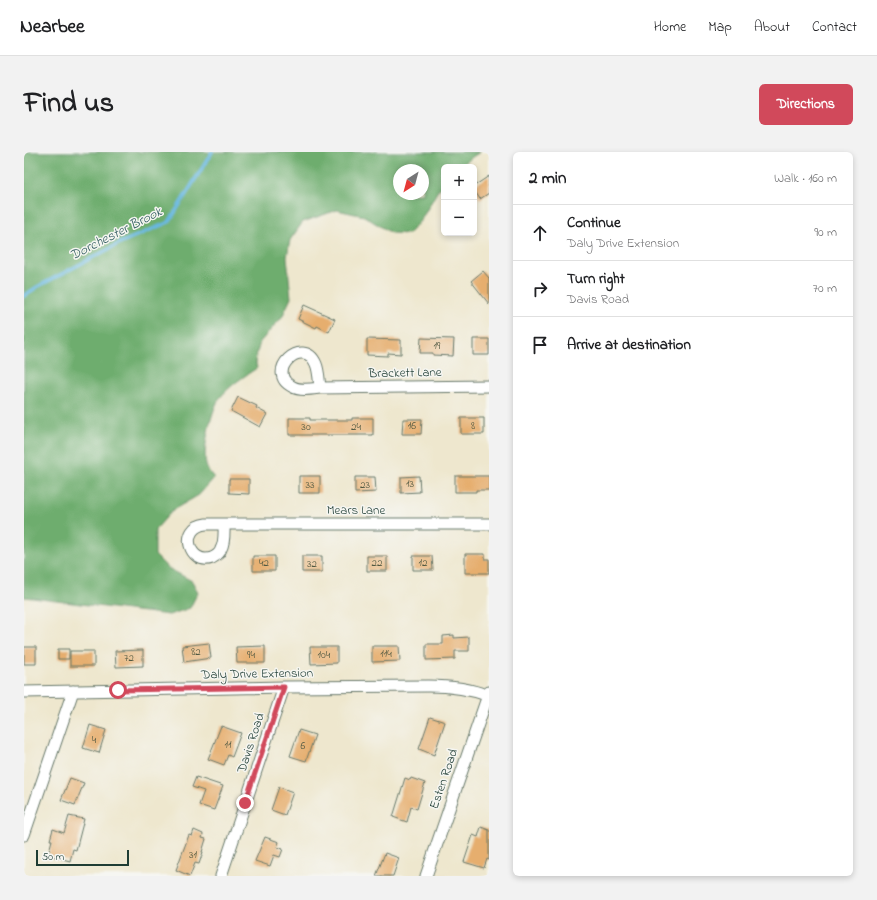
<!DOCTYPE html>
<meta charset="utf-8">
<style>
:root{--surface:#fff;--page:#f2f2f2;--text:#202124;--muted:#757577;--line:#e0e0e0;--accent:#d1495b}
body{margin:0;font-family:"Indie Flower",sans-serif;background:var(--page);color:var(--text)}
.controls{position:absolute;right:12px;top:12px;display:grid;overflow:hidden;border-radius:6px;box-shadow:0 2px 6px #0003}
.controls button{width:36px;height:36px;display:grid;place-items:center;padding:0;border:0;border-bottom:1px solid var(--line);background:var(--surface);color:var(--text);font:20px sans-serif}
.compass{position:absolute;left:369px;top:12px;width:36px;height:36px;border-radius:50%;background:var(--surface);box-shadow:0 2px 6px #0003;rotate:216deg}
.scale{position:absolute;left:12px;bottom:10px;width:93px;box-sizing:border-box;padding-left:4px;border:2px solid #1f3d34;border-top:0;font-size:11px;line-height:14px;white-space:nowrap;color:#1f3d34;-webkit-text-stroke:3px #f6f6f2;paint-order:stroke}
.stop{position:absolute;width:12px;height:12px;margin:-9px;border:3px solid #d1495b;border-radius:50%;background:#fff}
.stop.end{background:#d1495b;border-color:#fff;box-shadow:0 1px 4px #0008}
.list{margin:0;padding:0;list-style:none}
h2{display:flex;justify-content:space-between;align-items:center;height:52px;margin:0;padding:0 16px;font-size:17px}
h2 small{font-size:13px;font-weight:400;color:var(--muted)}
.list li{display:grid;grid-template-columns:26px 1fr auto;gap:12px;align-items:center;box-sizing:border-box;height:56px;padding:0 16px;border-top:1px solid var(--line)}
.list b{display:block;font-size:15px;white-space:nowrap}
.list p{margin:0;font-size:13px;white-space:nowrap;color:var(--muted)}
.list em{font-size:13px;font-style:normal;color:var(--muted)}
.icon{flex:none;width:22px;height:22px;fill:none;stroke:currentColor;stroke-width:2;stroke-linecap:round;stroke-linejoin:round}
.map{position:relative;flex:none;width:465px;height:724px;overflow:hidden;border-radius:6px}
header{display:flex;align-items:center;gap:24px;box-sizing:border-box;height:56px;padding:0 20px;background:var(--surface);border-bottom:1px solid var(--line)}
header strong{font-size:19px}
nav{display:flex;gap:22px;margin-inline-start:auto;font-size:14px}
.intro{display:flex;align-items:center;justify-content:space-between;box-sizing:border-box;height:96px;padding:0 24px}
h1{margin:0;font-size:28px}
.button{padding:10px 18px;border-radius:6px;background:var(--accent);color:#fff;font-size:14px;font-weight:700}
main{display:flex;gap:24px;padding:0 24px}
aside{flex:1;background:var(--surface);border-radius:6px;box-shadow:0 2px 6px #0003}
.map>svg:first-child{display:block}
.forest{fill:#6ead6e;stroke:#467551;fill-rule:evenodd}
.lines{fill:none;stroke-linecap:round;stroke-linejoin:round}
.stream{stroke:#66b7e1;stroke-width:3.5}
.building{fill:#e6ae6e}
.minor-casing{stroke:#67786a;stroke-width:13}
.minor{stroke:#fff;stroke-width:11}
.route{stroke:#d1495b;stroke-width:5}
.labels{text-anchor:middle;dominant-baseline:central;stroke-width:3;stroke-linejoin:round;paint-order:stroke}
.number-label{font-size:11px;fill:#515942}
.street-label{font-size:13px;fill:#1f3d34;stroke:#f6f6f2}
.water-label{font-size:14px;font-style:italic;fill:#315c5f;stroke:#f6f6f2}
</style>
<header>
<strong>Nearbee</strong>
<nav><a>Home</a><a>Map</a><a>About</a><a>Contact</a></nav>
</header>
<div class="intro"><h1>Find us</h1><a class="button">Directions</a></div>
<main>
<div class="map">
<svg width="465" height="724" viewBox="0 0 465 724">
<rect width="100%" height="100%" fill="#f6f6f2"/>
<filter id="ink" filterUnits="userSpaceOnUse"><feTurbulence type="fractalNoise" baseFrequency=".025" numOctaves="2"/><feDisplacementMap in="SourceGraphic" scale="8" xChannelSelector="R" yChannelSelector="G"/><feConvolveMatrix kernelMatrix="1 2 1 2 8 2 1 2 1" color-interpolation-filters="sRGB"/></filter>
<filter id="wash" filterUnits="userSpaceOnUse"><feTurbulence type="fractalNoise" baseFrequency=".012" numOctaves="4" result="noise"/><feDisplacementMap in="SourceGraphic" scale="16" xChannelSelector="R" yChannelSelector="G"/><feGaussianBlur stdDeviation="0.9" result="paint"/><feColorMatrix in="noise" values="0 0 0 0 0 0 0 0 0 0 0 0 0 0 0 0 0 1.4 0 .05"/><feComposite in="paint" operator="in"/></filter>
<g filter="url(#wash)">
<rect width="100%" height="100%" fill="#eee7ce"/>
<!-- forest -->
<path class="forest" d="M 0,0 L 456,0 L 442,9 L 436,15 L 420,15 L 420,32 L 413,40 L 397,68 L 384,82 L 367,81 L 340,64 L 313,58 L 279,70 L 266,88 L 263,105 L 267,146 L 258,165 L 236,190 L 231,208 L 233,216 C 219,225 205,234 195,247 C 187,260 177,302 183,316 C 184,319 188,323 190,326 L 175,343 L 149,358 L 131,378 L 131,403 L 144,416 L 168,429 L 174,440 L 166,456 L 145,463 L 0,445 ZM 375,18 L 399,18 L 399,42 L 375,42 Z"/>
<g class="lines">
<!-- stream -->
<path class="stream" d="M 0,144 L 13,135 L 98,90 L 145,70 L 188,0"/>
</g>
<g id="blocks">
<!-- building -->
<path class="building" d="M 465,24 L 465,41 L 456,47 L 450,38 L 450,34 Z
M 459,119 L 465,126 L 465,152 L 447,129 Z
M 280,153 L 311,167 L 305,180 L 293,174 L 292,176 L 274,167 Z
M 397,186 L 430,187 L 429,204 L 409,203 L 409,201 L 396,201 Z
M 343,187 L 377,188 L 377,202 L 364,201 L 364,204 L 343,203 Z
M 449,187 L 465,187 L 465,203 L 449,203 Z
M 214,245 L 233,254 L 232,256 L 243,262 L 236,275 L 207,259 Z
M 265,266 L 286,266 L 286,268 L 328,268 L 328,266 L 349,266 L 349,283 L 265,283 Z
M 437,266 L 460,266 L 460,282 L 437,282 Z
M 379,267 L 398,267 L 397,282 L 378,282 Z
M 275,324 L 296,324 L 296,341 L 275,341 Z
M 395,324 L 396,340 L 377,341 L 377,325 Z
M 431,324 L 465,324 L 465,338 L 452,338 L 452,340 L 431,340 Z
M 331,325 L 351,325 L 352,340 L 331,341 Z
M 205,327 L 225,327 L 225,342 L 205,341 Z
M 441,402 L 461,402 L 461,407 L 465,407 L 465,421 L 441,421 Z
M 229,404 L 251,404 L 251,419 L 229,419 Z
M 278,404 L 298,404 L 298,420 L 278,420 Z
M 343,404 L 363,404 L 363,419 L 343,419 Z
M 389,404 L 408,404 L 409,418 L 389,418 Z
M 430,483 L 430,486 L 445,485 L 445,499 L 431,499 L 431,507 L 402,508 L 402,492 L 419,492 L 419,484 Z
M 185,491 L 187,506 L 160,510 L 158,494 Z
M 241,494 L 241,511 L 213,511 L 212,495 Z
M 348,494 L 375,494 L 376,509 L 348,510 Z
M 0,495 L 12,495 L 12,512 L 0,512 Z
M 286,495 L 313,495 L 313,511 L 287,512 Z
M 34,497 L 45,497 L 45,507 L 34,507 Z
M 119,498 L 119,514 L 92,515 L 91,499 Z
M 46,499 L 70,499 L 70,514 L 46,514 Z
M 406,565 L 421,570 L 410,603 L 395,597 Z
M 66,573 L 82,578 L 75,601 L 59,596 Z
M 197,574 L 217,581 L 208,605 L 204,603 L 200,613 L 184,607 Z
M 275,578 L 291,583 L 282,609 L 266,604 Z
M 172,625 L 199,634 L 190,658 L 175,653 L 180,639 L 168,635 Z
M 46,626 L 60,631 L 51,653 L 37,648 Z
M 381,626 L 386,628 L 387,626 L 401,631 L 393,657 L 387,655 L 383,670 L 369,665 Z
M 255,635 L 269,640 L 261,663 L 247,658 Z
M 45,664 L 60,667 L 52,698 L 49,697 L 46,709 L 24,703 L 28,688 L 26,688 L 29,677 L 40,681 Z
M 457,675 L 465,678 L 465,708 L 463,707 L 460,716 L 440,710 L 449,683 L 454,685 Z
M 170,678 L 179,682 L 178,686 L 182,687 L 178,700 L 179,700 L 175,712 L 171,711 L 166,724 L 152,718 L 165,683 L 168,684 Z
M 241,685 L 255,690 L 253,695 L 259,697 L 256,705 L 250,703 L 246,714 L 231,709 Z
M 361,701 L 375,706 L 369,724 L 352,724 Z"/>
</g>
</g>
<g filter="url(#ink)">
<use href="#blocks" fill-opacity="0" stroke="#67786a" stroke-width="1"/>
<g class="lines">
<!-- minor casing -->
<g class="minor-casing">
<path id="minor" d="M 296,236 C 295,229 295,219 292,212 C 279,182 239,221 269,235 C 276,239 288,237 296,236 L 465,234
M 200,373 C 200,380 201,390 197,397 C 196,401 192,404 188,406 C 165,414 154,375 182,372 L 465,372
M 0,540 L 260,535 L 404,534 C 425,534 445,536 465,544
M 0,683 L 49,539
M 197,724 L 260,535
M 402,724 L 465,540"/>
</g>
<!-- minor -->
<use href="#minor" class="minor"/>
</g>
</g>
<g class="lines" filter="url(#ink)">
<!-- route -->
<path class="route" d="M 94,538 L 260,535 L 221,651"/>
</g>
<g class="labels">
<!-- number labels -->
<g class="number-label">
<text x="413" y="194">19</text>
<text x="388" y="274">16</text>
<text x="449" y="274">8</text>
<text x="282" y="275">30</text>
<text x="332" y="275">24</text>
<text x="386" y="332">13</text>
<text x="286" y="333">33</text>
<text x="341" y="333">23</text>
<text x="240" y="411">42</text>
<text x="353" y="411">22</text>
<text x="399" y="411">12</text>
<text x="288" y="412">32</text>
<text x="172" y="500">82</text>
<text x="362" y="502">114</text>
<text x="227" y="503">94</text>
<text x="300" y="503">104</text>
<text x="105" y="506">72</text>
<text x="70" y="588">4</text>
<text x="204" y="593">11</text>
<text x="279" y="594">6</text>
<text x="169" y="703">31</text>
</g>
<!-- street labels -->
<g class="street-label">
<text transform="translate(381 221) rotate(-1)">Brackett Lane</text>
<text x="332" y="358">Mears Lane</text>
<text transform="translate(233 522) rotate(-1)">Daly Drive Extension</text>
<text transform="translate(227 591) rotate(-72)">Davis Road</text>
<text transform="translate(420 627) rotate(-71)">Esten Road</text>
</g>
<!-- water labels -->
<g class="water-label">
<text transform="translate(92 82) rotate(-27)">Dorchester Brook</text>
</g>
</g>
</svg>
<div class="controls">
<button>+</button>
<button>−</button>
</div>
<svg class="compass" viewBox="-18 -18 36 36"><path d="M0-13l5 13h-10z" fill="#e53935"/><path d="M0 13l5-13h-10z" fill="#757577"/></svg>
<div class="scale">50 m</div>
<div class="stop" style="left:94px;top:538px"></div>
<div class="stop end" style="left:221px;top:651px"></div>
</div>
<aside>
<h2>2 min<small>Walk · 160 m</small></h2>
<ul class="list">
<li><svg class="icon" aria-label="ahead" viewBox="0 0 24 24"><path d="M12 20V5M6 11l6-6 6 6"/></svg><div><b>Continue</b><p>Daly Drive Extension</p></div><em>90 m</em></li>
<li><svg class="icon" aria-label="right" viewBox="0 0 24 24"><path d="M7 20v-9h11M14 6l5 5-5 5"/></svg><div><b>Turn right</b><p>Davis Road</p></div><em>70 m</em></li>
<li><svg class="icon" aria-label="arrive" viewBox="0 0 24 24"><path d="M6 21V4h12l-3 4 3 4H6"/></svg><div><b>Arrive at destination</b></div></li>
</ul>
</aside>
</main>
